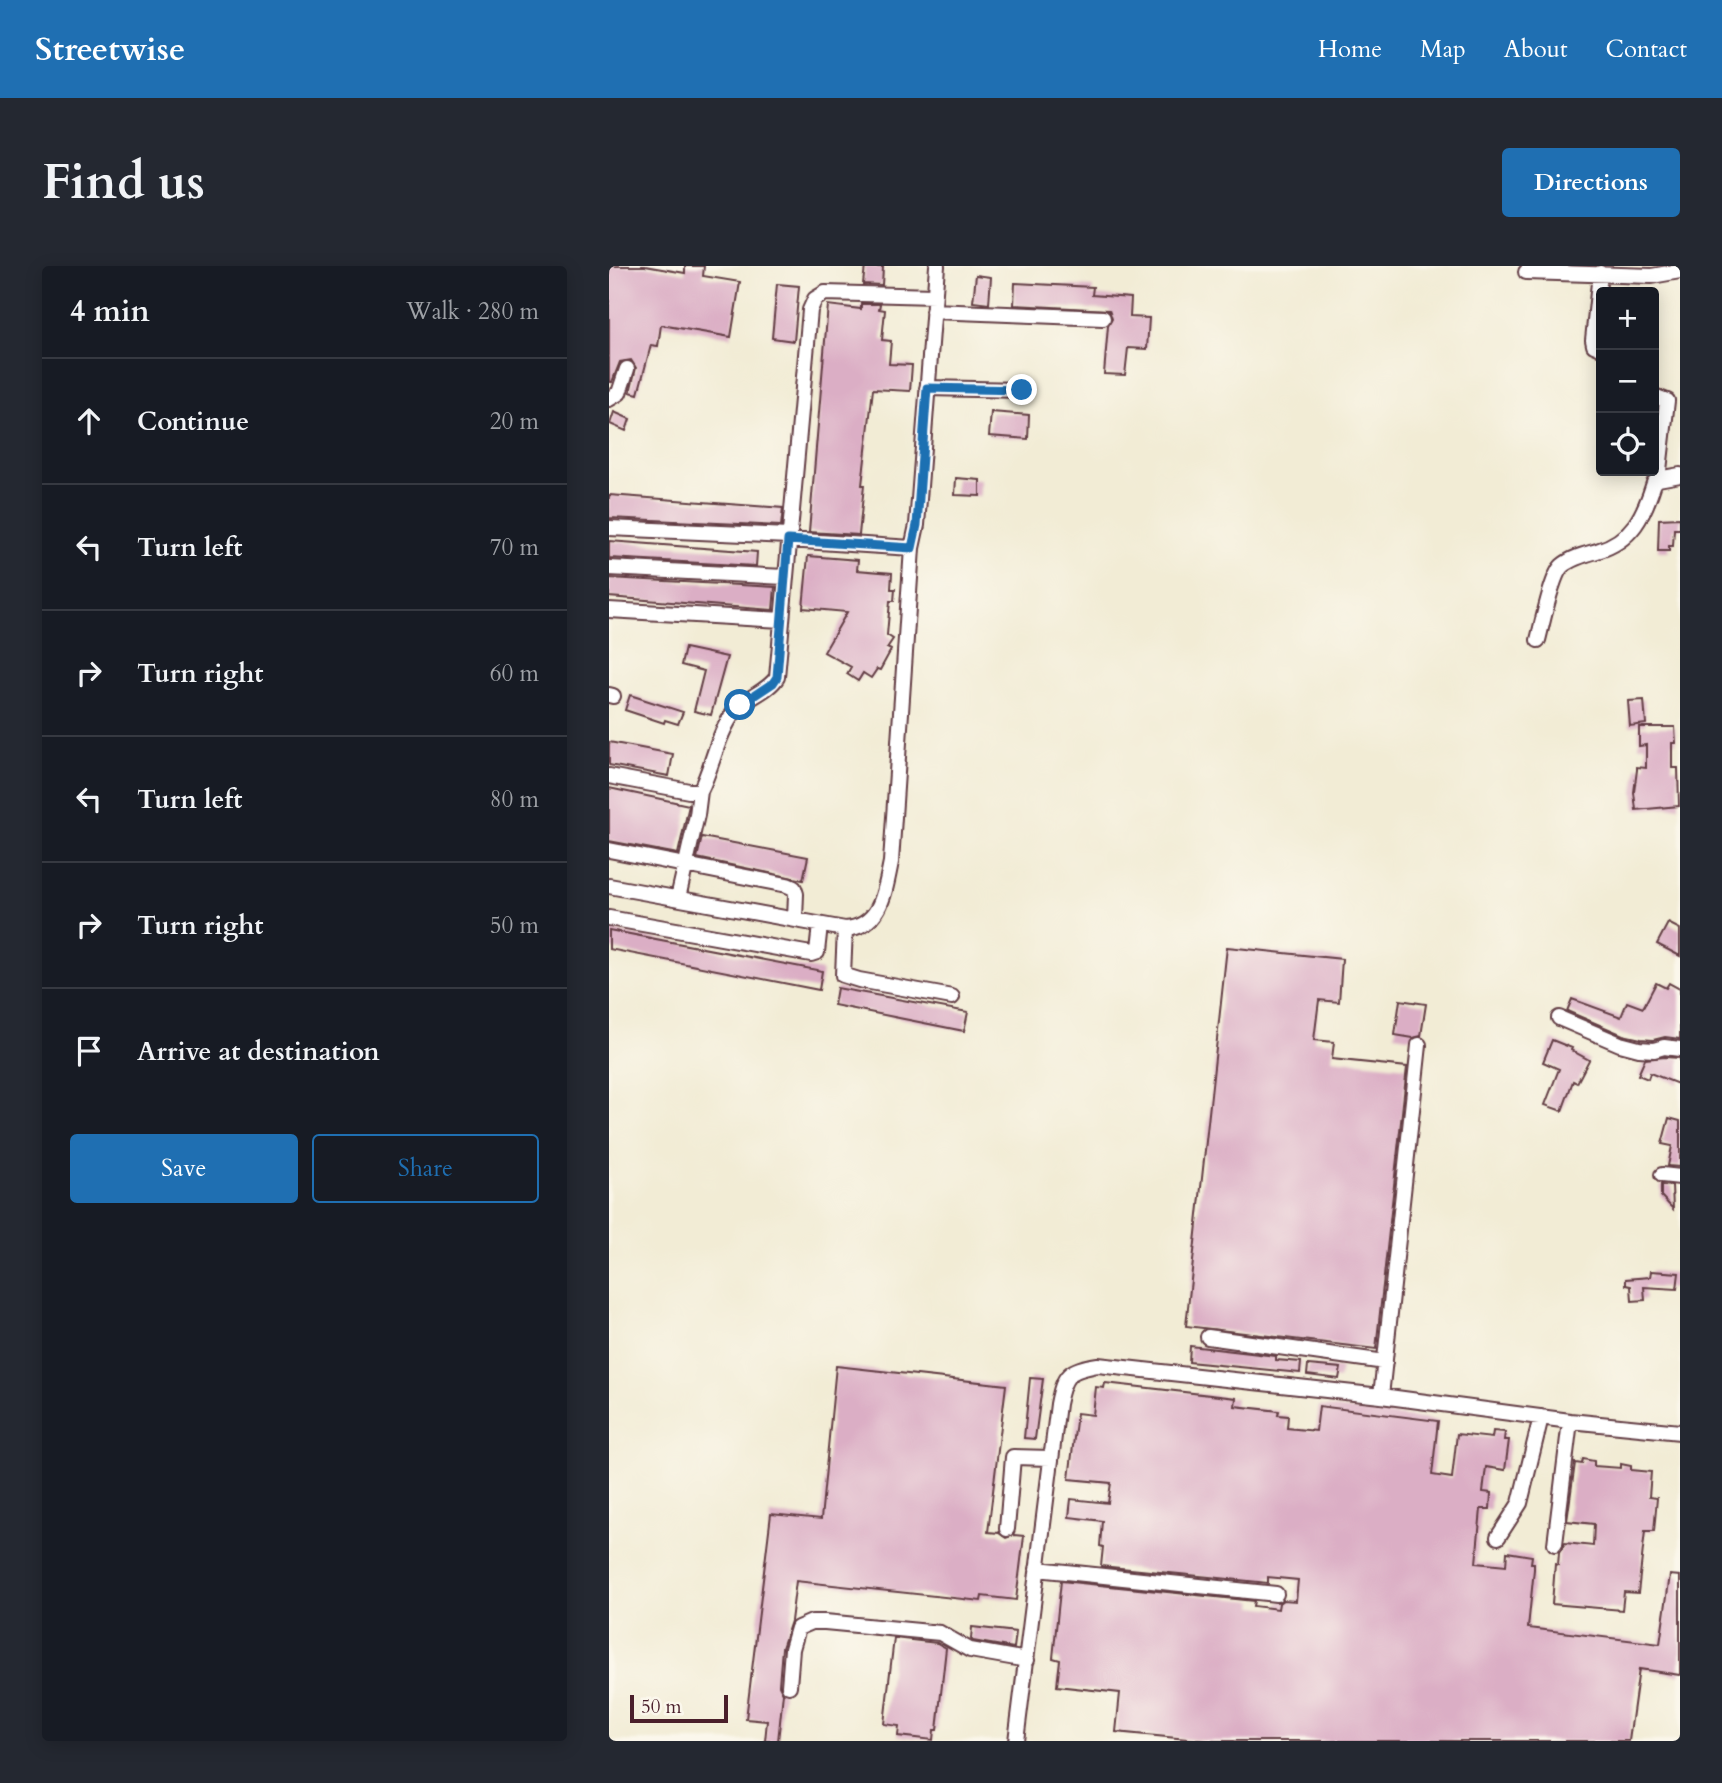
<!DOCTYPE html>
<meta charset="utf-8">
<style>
:root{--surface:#171b24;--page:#242831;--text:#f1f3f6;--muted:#9ea1a6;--line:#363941;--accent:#1f6fb2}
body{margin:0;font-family:Cardo,serif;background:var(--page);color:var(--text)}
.controls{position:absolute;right:21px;top:21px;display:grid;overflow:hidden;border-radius:7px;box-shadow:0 4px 18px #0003}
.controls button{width:63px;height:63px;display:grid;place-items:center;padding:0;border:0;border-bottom:2px solid var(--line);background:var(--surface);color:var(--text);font:35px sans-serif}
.scale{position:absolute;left:21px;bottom:18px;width:98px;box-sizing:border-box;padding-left:7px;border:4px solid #4a1f2b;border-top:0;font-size:19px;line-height:24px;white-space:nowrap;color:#4a1f2b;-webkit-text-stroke:5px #fbf7ec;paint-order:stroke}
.stop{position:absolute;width:21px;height:21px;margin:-16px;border:5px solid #1f6fb2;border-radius:50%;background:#fff}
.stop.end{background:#1f6fb2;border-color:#fff;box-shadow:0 2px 7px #0008}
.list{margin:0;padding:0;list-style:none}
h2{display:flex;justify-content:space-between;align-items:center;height:91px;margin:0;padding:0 28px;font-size:30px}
h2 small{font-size:23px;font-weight:400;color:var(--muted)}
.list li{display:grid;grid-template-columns:46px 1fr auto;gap:21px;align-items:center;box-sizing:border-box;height:126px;padding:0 28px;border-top:2px solid var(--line)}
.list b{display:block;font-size:26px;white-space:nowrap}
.list em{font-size:23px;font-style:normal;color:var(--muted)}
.actions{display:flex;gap:14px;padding:21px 28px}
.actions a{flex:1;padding:16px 0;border:2px solid var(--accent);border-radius:7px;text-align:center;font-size:24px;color:var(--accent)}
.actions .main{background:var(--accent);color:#fff}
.icon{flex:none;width:38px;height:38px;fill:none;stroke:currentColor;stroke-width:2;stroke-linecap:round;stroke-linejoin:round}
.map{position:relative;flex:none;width:1071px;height:1475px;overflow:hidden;border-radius:7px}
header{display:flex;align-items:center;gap:42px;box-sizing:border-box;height:98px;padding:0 35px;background:var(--accent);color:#fff}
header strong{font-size:33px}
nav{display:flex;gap:38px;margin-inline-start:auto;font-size:24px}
.intro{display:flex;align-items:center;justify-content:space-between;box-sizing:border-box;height:168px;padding:0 42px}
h1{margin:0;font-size:49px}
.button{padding:18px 32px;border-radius:7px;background:var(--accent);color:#fff;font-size:24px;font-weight:700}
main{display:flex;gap:42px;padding:0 42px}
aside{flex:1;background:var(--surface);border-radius:7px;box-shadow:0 4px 18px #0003}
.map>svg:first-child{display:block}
.building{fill:#dbaec5}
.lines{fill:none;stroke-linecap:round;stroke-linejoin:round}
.minor-casing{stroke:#633e44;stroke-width:18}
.minor{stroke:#fff;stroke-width:14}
.route{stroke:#1f6fb2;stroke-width:9}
</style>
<header>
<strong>Streetwise</strong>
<nav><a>Home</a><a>Map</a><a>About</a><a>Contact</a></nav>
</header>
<div class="intro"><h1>Find us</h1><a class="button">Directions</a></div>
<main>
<aside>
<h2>4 min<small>Walk · 280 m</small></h2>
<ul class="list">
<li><svg class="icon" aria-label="ahead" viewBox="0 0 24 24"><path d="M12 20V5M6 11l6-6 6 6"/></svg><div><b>Continue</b></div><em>20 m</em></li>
<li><svg class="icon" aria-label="left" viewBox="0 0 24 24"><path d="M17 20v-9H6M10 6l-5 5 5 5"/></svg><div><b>Turn left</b></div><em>70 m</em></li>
<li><svg class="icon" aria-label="right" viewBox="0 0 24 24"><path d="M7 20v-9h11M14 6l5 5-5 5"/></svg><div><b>Turn right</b></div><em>60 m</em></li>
<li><svg class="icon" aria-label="left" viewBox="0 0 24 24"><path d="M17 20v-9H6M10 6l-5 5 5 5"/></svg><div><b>Turn left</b></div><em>80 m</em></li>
<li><svg class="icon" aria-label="right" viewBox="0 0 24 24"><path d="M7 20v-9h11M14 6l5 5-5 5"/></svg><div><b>Turn right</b></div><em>50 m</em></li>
<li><svg class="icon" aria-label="arrive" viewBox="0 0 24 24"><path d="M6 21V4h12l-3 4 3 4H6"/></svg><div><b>Arrive at destination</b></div></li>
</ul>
<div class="actions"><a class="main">Save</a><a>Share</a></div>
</aside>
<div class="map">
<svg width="1071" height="1475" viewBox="0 0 1071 1475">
<rect width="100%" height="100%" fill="#fbf7ec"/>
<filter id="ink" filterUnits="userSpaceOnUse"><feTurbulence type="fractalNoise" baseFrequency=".0143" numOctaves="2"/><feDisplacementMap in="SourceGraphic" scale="14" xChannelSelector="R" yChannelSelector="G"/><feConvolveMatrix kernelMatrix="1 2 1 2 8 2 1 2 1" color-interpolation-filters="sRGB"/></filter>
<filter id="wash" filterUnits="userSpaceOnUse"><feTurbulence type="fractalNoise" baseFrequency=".00686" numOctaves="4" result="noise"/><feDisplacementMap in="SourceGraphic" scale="28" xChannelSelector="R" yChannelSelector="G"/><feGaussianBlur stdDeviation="1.57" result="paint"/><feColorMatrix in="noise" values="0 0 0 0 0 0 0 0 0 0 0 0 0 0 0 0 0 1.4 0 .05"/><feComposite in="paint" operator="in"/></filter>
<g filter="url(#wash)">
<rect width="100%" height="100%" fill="#f2ecd5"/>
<g id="blocks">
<!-- building -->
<path class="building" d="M 0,0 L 36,0 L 76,7 L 76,0 L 95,0 L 94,10 L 131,16 L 122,71 L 52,59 L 49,80 L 42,79 L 29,128 L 21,126 L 27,102 L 22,94 L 11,96 L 3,116 L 0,116 Z
M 256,0 L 274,1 L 273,19 L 254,18 Z
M 367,9 L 382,11 L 380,38 L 364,36 Z
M 406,17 L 484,21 L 483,29 L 522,32 L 521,51 L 540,52 L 538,83 L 519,82 L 516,109 L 495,108 L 499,60 L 503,53 L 500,44 L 405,39 Z
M 168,18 L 190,20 L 185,75 L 163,72 Z
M 252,38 L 271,38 L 270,43 L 276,44 L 273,74 L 282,75 L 280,98 L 303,99 L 301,125 L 264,123 L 253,219 L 255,219 L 250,269 L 200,266 L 219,39 L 252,43 Z
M 5,146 L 21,153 L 17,165 L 1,158 Z
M 382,146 L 420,149 L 419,173 L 380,170 Z
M 347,212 L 371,214 L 371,230 L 346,229 Z
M 0,229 L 174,242 L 172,260 L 0,252 Z
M 1071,252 L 1071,263 L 1065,263 L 1064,280 L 1060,280 L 1060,285 L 1049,285 L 1050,253 Z
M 0,275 L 148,286 L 147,300 L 0,292 Z
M 199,290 L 249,294 L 248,304 L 283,307 L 282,323 L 286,323 L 285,335 L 281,335 L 278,369 L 284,373 L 278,382 L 282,384 L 271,404 L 268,403 L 262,412 L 254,407 L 249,415 L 238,408 L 242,401 L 215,386 L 238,346 L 194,342 Z
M 0,312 L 166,321 L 164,344 L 0,331 Z
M 76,382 L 118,391 L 102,449 L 85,445 L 95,405 L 72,399 Z
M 21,429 L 74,446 L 69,458 L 56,454 L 55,457 L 16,444 Z
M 1035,434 L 1037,458 L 1021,460 L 1019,435 Z
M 1030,461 L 1066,461 L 1067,477 L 1063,477 L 1063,502 L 1069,502 L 1070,540 L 1027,544 L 1025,526 L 1028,504 L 1028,501 L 1037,502 L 1037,479 L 1030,480 Z
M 0,476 L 64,488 L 60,510 L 0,499 Z
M 0,522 L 80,539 L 69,588 L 0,575 Z
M 93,571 L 199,591 L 194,614 L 88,592 Z
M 1059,657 L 1071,663 L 1071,690 L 1048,678 Z
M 0,664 L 213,705 L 210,724 L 0,683 Z
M 618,681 L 733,693 L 730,736 L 710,734 L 705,774 L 725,776 L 723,793 L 798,801 L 767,1083 L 577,1060 Z
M 1047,717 L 1057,722 L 1060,717 L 1071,723 L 1071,773 L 1056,771 L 1044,774 L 1032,773 L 1014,769 L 958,745 L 963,733 L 1012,751 L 1018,736 L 1034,742 Z
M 228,722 L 359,746 L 355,765 L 225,739 Z
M 791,734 L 817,738 L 812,770 L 804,772 L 786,769 Z
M 943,774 L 963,782 L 962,784 L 980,794 L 968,817 L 964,815 L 953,845 L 936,839 L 950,803 L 934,796 Z
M 1056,791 L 1071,792 L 1071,812 L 1069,818 L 1041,807 L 1039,813 L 1029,809 L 1036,793 Z
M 1060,852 L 1071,855 L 1071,901 L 1059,900 L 1063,880 L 1053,878 Z
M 1052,919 L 1063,920 L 1064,943 L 1052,930 Z
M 1042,1005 L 1070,1007 L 1068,1023 L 1035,1021 L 1036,1034 L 1023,1035 L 1022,1020 L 1017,1019 L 1017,1013 L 1041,1011 Z
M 581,1080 L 667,1090 L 667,1094 L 692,1096 L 691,1107 L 580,1096 Z
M 699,1099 L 732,1102 L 730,1113 L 698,1109 Z
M 227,1100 L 397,1119 L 379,1266 L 390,1267 L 397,1272 L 405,1269 L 415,1270 L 407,1334 L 373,1330 L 372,1335 L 187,1315 L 182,1355 L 173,1382 L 170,1419 L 174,1427 L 169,1475 L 156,1475 L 158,1455 L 137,1453 L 162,1248 L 212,1253 Z
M 421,1112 L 434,1113 L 426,1173 L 415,1172 Z
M 496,1117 L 627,1132 L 626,1140 L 670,1145 L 669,1149 L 679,1150 L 678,1162 L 707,1165 L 710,1140 L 829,1155 L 823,1209 L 843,1212 L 848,1168 L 883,1172 L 884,1165 L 896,1166 L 895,1174 L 900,1174 L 896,1204 L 877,1201 L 874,1226 L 882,1227 L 881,1243 L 872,1243 L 867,1297 L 897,1300 L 898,1286 L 923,1290 L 922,1297 L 925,1297 L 925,1303 L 919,1362 L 1051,1378 L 1061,1309 L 1071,1310 L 1071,1409 L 1030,1403 L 1020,1475 L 599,1475 L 507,1466 L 511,1427 L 448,1420 L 451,1394 L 444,1392 L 452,1315 L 645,1335 L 644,1340 L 669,1343 L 670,1337 L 674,1334 L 687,1335 L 689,1314 L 659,1311 L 659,1317 L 492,1300 L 494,1281 L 491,1280 L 493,1255 L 460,1251 L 462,1233 L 499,1237 L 502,1217 L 460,1213 L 468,1147 L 484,1149 L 487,1121 L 495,1122 Z
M 974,1193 L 985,1195 L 985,1200 L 1012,1202 L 1012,1198 L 1022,1200 L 1022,1204 L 1042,1206 L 1040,1231 L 1048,1232 L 1045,1265 L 1036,1265 L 1029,1327 L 1015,1326 L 1013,1344 L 943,1338 L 946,1298 L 949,1299 L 950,1287 L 956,1277 L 984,1280 L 985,1258 L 958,1255 L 966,1197 L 973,1198 Z
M 363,1361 L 407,1366 L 405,1382 L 364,1375 L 362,1373 Z
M 285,1372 L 328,1377 L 337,1382 L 328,1464 L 325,1464 L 324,1474 L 289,1470 L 290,1460 L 275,1458 Z"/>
</g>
</g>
<g filter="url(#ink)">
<use href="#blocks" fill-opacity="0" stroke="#633e44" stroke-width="2"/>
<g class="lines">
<!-- minor casing -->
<g class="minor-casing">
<path id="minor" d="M 917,6 L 1043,10 L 1071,5
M 991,7 L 984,74 L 985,79 L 992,82
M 324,45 L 494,52
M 318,122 L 413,124
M 1045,130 L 1058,135 L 1049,213
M 0,133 L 10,127 L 18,103
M 0,262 L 180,270
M 179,274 L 303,282
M 0,302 L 176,311
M 0,344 L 173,354
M 929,374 C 933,359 943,309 953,300 C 962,292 977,288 988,285 C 1023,275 1035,249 1045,217 L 1049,213 L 1071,209
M 0,429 L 4,430
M 0,510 L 80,525 L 91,525 C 104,500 108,468 126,445 C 137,431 159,426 168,411 L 201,44 L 206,33 L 216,27 L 325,30
M 0,584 L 178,619 L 185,622 L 187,628 L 186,653
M 0,620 L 236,663 C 272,661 276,625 282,596 L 303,282 L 308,259 L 328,0
M 69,632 L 88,549 L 91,525
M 0,652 L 202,688 L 208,686 L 211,659
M 236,663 L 234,709 L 250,714 L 343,731
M 950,752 L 1011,778 L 1030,783 L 1045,784 L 1055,781 L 1071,783
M 1053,909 L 1071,911
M 599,1071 L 776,1096
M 772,1130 L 810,779
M 398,1263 L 404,1191 L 442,1192
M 889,1271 L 911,1237 L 932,1151
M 946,1278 L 961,1155
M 428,1303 L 667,1328
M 180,1420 L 183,1383 L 189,1362 L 203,1356 L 216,1356 L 331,1367 L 361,1384 L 418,1394
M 407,1475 L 449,1138 C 455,1108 459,1104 489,1099 L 772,1130 L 961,1155 L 1071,1166"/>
</g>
<!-- minor -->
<use href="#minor" class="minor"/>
</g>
</g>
<g class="lines" filter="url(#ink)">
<!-- route -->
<path class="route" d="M 131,439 L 164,417 L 168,411 L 179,274 L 303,282 L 308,259 L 318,122 L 413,124"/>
</g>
</svg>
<div class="controls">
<button>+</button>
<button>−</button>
<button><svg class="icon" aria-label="locate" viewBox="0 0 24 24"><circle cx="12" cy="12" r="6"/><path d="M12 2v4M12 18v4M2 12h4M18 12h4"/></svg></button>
</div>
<div class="scale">50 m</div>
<div class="stop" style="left:131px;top:439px"></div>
<div class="stop end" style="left:413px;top:124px"></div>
</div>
</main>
